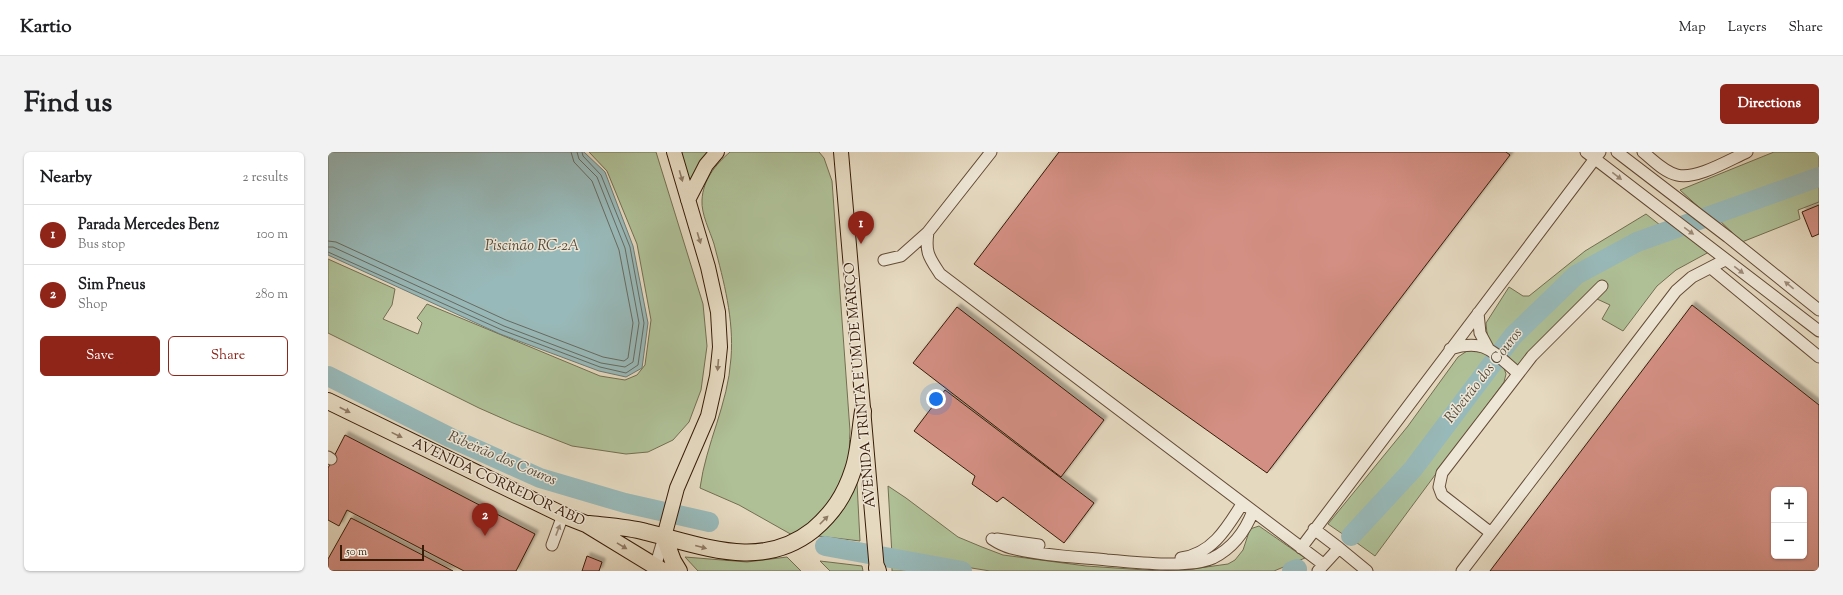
<!DOCTYPE html>
<meta charset="utf-8">
<style>
:root{--surface:#fff;--page:#f2f2f2;--text:#202124;--muted:#757577;--line:#e0e0e0;--accent:#8f2418}
body{margin:0;font-family:"Sorts Mill Goudy",serif;background:var(--page);color:var(--text)}
.controls{position:absolute;right:12px;bottom:12px;display:grid;overflow:hidden;border-radius:6px;box-shadow:0 1px 3px #0004}
.controls button{width:36px;height:36px;display:grid;place-items:center;padding:0;border:0;border-bottom:1px solid var(--line);background:var(--surface);color:var(--text);font:20px sans-serif}
.scale{position:absolute;left:12px;bottom:10px;width:84px;box-sizing:border-box;padding-left:4px;border:2px solid #391c08;border-top:0;font-size:11px;line-height:14px;white-space:nowrap;color:#391c08;-webkit-text-stroke:3px #eee6d6;paint-order:stroke}
.you{position:absolute;left:608px;top:247px;width:14px;height:14px;margin:-10px;border:3px solid #fff;border-radius:50%;background:#1a73e8;box-shadow:0 0 0 6px #1a73e833}
.badge{display:grid;place-items:center;width:26px;height:26px;border-radius:50%;background:var(--accent);color:#fff;font-size:13px;font-weight:700}
.pin{position:absolute;translate:-50% -33px;filter:drop-shadow(0 1px 2px #0008)}
.pin::after{content:'';position:absolute;top:21px;width:14px;height:12px;background:inherit;clip-path:polygon(0 0,100% 0,50% 100%)}
.list{margin:0;padding:0;list-style:none}
h2{display:flex;justify-content:space-between;align-items:center;height:52px;margin:0;padding:0 16px;font-size:17px}
h2 small{font-size:13px;font-weight:400;color:var(--muted)}
.list li{display:grid;grid-template-columns:26px 1fr auto;gap:12px;align-items:center;box-sizing:border-box;height:60px;padding:0 16px;border-top:1px solid var(--line)}
.list b{display:block;font-size:15px;white-space:nowrap}
.list p{margin:0;font-size:13px;white-space:nowrap;color:var(--muted)}
.list em{font-size:13px;font-style:normal;color:var(--muted)}
.actions{display:flex;gap:8px;padding:12px 16px}
.actions a{flex:1;padding:9px 0;border:1px solid var(--accent);border-radius:6px;text-align:center;font-size:14px;color:var(--accent)}
.actions .main{background:var(--accent);color:#fff}
.map{position:relative;flex:none;width:1491px;height:419px;overflow:hidden;border-radius:6px}
header{display:flex;align-items:center;gap:24px;box-sizing:border-box;height:56px;padding:0 20px;background:var(--surface);border-bottom:1px solid var(--line)}
header strong{font-size:19px}
nav{display:flex;gap:22px;margin-inline-start:auto;font-size:14px}
.intro{display:flex;align-items:center;justify-content:space-between;box-sizing:border-box;height:96px;padding:0 24px}
h1{margin:0;font-size:28px}
.button{padding:10px 18px;border-radius:6px;background:var(--accent);color:#fff;font-size:14px;font-weight:700}
main{display:flex;gap:24px;padding:0 24px}
aside{flex:1;background:var(--surface);border-radius:6px;box-shadow:0 1px 3px #0004}
.map>svg:first-child{display:block}
.green{fill:#afc097;stroke:#746e50}
.water{fill:#98b9b9;stroke:#727a72}
.lines{fill:none;stroke-linecap:round;stroke-linejoin:round}
.shore{stroke:#686a60;stroke-width:1}
.river{stroke:#98b9b9;stroke-width:20}
.building{fill:#d38f83;stroke:#391c08;fill-rule:evenodd;filter:url(#shadow)}
.minor-casing{stroke:#644b36;stroke-width:13}
.major-casing{stroke:#391c08;stroke-width:16}
.highway-casing{stroke:#391c08;stroke-width:18}
.minor{stroke:#eee6d6;stroke-width:11}
.major{stroke:#e5d9c0;stroke-width:14}
.highway{stroke:#e5d9c0;stroke-width:16}
.oneway{fill:#8f7a64}
.oneway2{fill:#9d8b79}
.labels{text-anchor:middle;dominant-baseline:central;stroke-width:3;stroke-linejoin:round;paint-order:stroke}
.street-label{font-size:14px;fill:#391c08;stroke:#eee6d6}
.water-label{font-size:15px;font-style:italic;fill:#564b3d;stroke:#eee6d6}
</style>
<header>
<strong>Kartio</strong>
<nav><a>Map</a><a>Layers</a><a>Share</a></nav>
</header>
<div class="intro"><h1>Find us</h1><a class="button">Directions</a></div>
<main>
<aside>
<h2>Nearby<small>2 results</small></h2>
<ul class="list">
<li><span class="badge">1</span><div><b>Parada Mercedes Benz</b><p>Bus stop</p></div><em>100 m</em></li>
<li><span class="badge">2</span><div><b>Sim Pneus</b><p>Shop</p></div><em>280 m</em></li>
</ul>
<div class="actions"><a class="main">Save</a><a>Share</a></div>
</aside>
<div class="map">
<svg width="1491" height="419" viewBox="0 0 1491 419">
<defs>
<filter id="shadow"><feDropShadow dx="3.5" dy="-3.5" stdDeviation="1" flood-color="#0004"/></filter>
</defs>
<rect width="100%" height="100%" fill="#e5d9c0"/>
<filter id="stains"><feTurbulence type="fractalNoise" baseFrequency=".005" numOctaves="4"/><feColorMatrix values="0 0 0 0 .2 0 0 0 0 .09 0 0 0 0 .02 0 0 0 .5 -.17"/></filter>
<radialGradient id="worn" r=".72"><stop offset=".6" stop-color="#630" stop-opacity="0"/><stop offset="1" stop-color="#630" stop-opacity=".3"/></radialGradient>
<!-- green -->
<path class="green" d="M 261,0 L 328,0 L 375,152 L 379,194 L 373,238 L 361,270 L 345,288 L 320,300 L 298,302 L 244,294 L 185,271 L 151,256 L 0,181 L 0,107 L 67,137 L 64,153 L 55,167 L 90,182 L 94,171 L 89,166 L 99,152 L 272,224 L 297,228 L 309,223 L 317,213 L 323,168 L 309,92 L 279,19 Z
M 351,0 L 382,0 L 360,35 Z
M 402,0 L 491,0 L 496,6 L 504,29 L 522,279 C 521,290 522,302 520,314 C 514,347 492,365 466,384 L 411,353 L 372,336 C 378,291 400,253 403,206 C 406,167 396,130 386,92 C 382,79 373,62 374,48 C 375,28 387,13 402,0 Z
M 1446,0 L 1491,0 L 1491,17 L 1376,60 L 1352,38 Z
M 1491,29 L 1491,50 L 1470,58 L 1472,67 L 1414,90 L 1390,67 Z
M 1318,62 L 1332,73 L 1302,87 L 1244,118 L 1182,177 L 1169,197 C 1159,191 1159,182 1158,171 L 1181,135 L 1195,144 L 1201,144 L 1257,99 Z
M 1354,79 L 1381,100 L 1348,118 L 1329,134 L 1295,179 L 1274,167 L 1282,153 L 1269,147 L 1279,133 L 1275,129 L 1191,216 L 1175,204 L 1189,186 L 1250,126 L 1308,95 Z
M 1147,198 L 1162,203 L 1083,311 L 1016,383 L 1000,372 L 1080,274 L 1130,205 L 1139,199 Z
M 1170,211 L 1176,216 L 1178,222 L 1176,230 L 1047,404 L 1025,388 L 1089,319 Z
M 529,331 L 532,389 L 490,384 L 512,362 Z
M 560,334 L 578,346 L 630,385 L 654,395 L 675,403 L 758,414 L 832,419 L 864,417 L 900,412 L 907,408 L 915,398 L 922,377 L 931,374 L 977,406 L 946,419 L 662,419 L 564,403 Z
M 357,405 L 419,410 L 459,405 L 473,419 L 370,419 Z
M 492,409 L 534,414 L 535,419 L 502,419 Z
M 564,410 L 615,419 L 564,419 Z"/>
<!-- water -->
<path class="water" d="M 0,0 L 256,0 L 277,20 L 305,94 L 320,171 L 314,216 L 298,225 L 271,219 L 172,182 L 0,103 Z"/>
<g class="lines">
<!-- shore -->
<path class="shore" d="M 0,89 L 8,90 L 178,168 L 275,205 L 296,209 L 300,206 L 305,171 L 291,98 L 264,29 L 246,10 L 243,0
M 0,95 L 5,95 L 176,174 L 273,211 L 297,215 L 305,210 L 311,171 L 297,96 L 269,25 L 251,7 L 249,0
M 0,100 L 174,178 L 272,215 L 298,221 L 310,213 L 316,171 L 302,95 L 273,23 L 255,4 L 254,0"/>
<!-- river -->
<path class="river" d="M 0,224 L 123,286 L 212,326 L 297,351 L 381,370
M 1023,384 L 1085,317 L 1185,184 L 1248,123 L 1309,90 L 1491,25
M 497,394 L 634,419
M 964,419 L 969,417"/>
</g>
<!-- building -->
<path class="building" d="M 731,0 L 1178,0 L 1182,3 L 939,321 L 646,112 Z
M 1491,53 L 1491,82 L 1484,85 L 1474,60 Z
M 1364,153 L 1491,253 L 1491,419 L 1162,419 ZM 1446,338 L 1476,338 L 1476,404 L 1446,404 Z
M 629,155 L 776,268 L 733,325 L 585,211 Z
M 617,238 L 766,351 L 736,391 L 675,345 L 669,350 L 644,332 L 647,324 L 586,279 Z
M 17,283 L 207,382 L 188,419 L 136,419 L 19,358 L 11,374 L 0,368 L 0,316 Z
M 23,366 L 33,371 L 125,419 L 0,419 L 0,407 Z
M 259,404 L 274,410 L 271,419 L 254,419 Z"/>
<g class="lines">
<!-- minor casing -->
<g class="minor-casing">
<path id="minor" d="M 1258,0 L 1491,179
M 1289,0 L 1400,85 L 1491,158
M 1315,0 C 1325,8 1336,20 1349,23 C 1368,28 1401,8 1419,0
M 600,80 L 663,0
M 556,108 L 573,104 L 600,80 C 597,101 601,105 612,122 L 995,412
M 1383,116 L 1491,205
M 1150,161 L 1152,181 L 1160,196
M 1122,197 C 1157,186 1165,200 1190,221
M 0,305 L 3,307
M 986,377 L 1011,396 L 990,419
M 1163,381 L 1114,343 L 1111,335 L 1114,321 L 1204,204 L 1274,134
M 664,387 C 670,391 676,394 683,396 C 714,404 748,405 779,408 C 807,410 860,417 885,406 C 905,396 917,380 925,359
M 669,387 L 711,393
M 224,393 L 235,363
M 973,396 L 1272,0
M 1011,396 L 1039,419
M 853,406 C 884,402 899,376 914,352
M 326,419 L 336,385
M 1134,419 L 1348,139 L 1364,125 L 1397,108"/>
</g>
<!-- major casing -->
<g class="major-casing">
<path id="major" d="M 513,0 L 549,419
M 360,48 L 378,13 L 389,0
M 336,385 L 349,336 L 380,264 L 389,224 L 392,195 L 390,160 L 380,115 L 346,0"/>
</g>
<!-- highway casing -->
<g class="highway-casing">
<path id="highway" d="M 0,249 L 235,363 L 258,372 L 335,419
M 261,372 C 280,374 300,375 318,380 C 376,394 433,419 485,378 C 505,361 517,343 525,318 C 531,301 532,277 535,259
M 336,385 L 345,409 L 351,419
M 549,416 L 550,419"/>
</g>
<!-- minor -->
<use href="#minor" class="minor"/>
<!-- major -->
<use href="#major" class="major"/>
<!-- highway -->
<use href="#highway" class="highway"/>
</g>
<!-- one-way arrows -->
<defs><path id="oneway-solid" d="M-6-.8H1V-3.2L6.5 0L1 3.2V.8H-6Z"/></defs>
<g class="oneway">
<use href="#oneway-solid" transform="translate(353 24) rotate(74)"/>
<use href="#oneway-solid" transform="translate(371 86) rotate(73)"/>
<use href="#oneway-solid" transform="translate(390 213) rotate(95)"/>
<use href="#oneway-solid" transform="translate(17 258) rotate(27)"/>
<use href="#oneway-solid" transform="translate(69 283) rotate(26)"/>
<use href="#oneway-solid" transform="translate(496 368) rotate(-45)"/>
<use href="#oneway-solid" transform="translate(294 394) rotate(31)"/>
<use href="#oneway-solid" transform="translate(373 395) rotate(15)"/>
</g>
<g class="oneway2">
<use href="#oneway-solid" transform="translate(1289 24) rotate(38)"/>
<use href="#oneway-solid" transform="translate(1361 79) rotate(36)"/>
<use href="#oneway-solid" transform="translate(1411 118) rotate(37)"/>
<use href="#oneway-solid" transform="translate(1461 133) rotate(-141)"/>
<use href="#oneway-solid" transform="translate(230 378) rotate(-69)"/>
</g>
<g class="labels">
<!-- street labels -->
<g class="street-label">
<text transform="translate(533 233) rotate(-95)">AVENIDA TRINTA E UM DE MARÇO</text>
<text transform="translate(170 331) rotate(25)">AVENIDA CORREDOR ABD</text>
</g>
<!-- water labels -->
<g class="water-label">
<text x="204" y="94">Piscinão RC-2A</text>
<text transform="translate(1156 224) rotate(-52)">Ribeirão dos Couros</text>
<text transform="translate(174 307) rotate(23)">Ribeirão dos Couros</text>
</g>
</g>
<rect width="100%" height="100%" filter="url(#stains)"/>
<rect width="100%" height="100%" fill="url(#worn)"/>
</svg>
<div class="controls">
<button>+</button>
<button>−</button>
</div>
<div class="scale">50 m</div>
<div class="you"></div>
<div class="pin badge" style="left:533px;top:92px">1</div>
<div class="pin badge" style="left:157px;top:384px">2</div>
</div>
</main>
